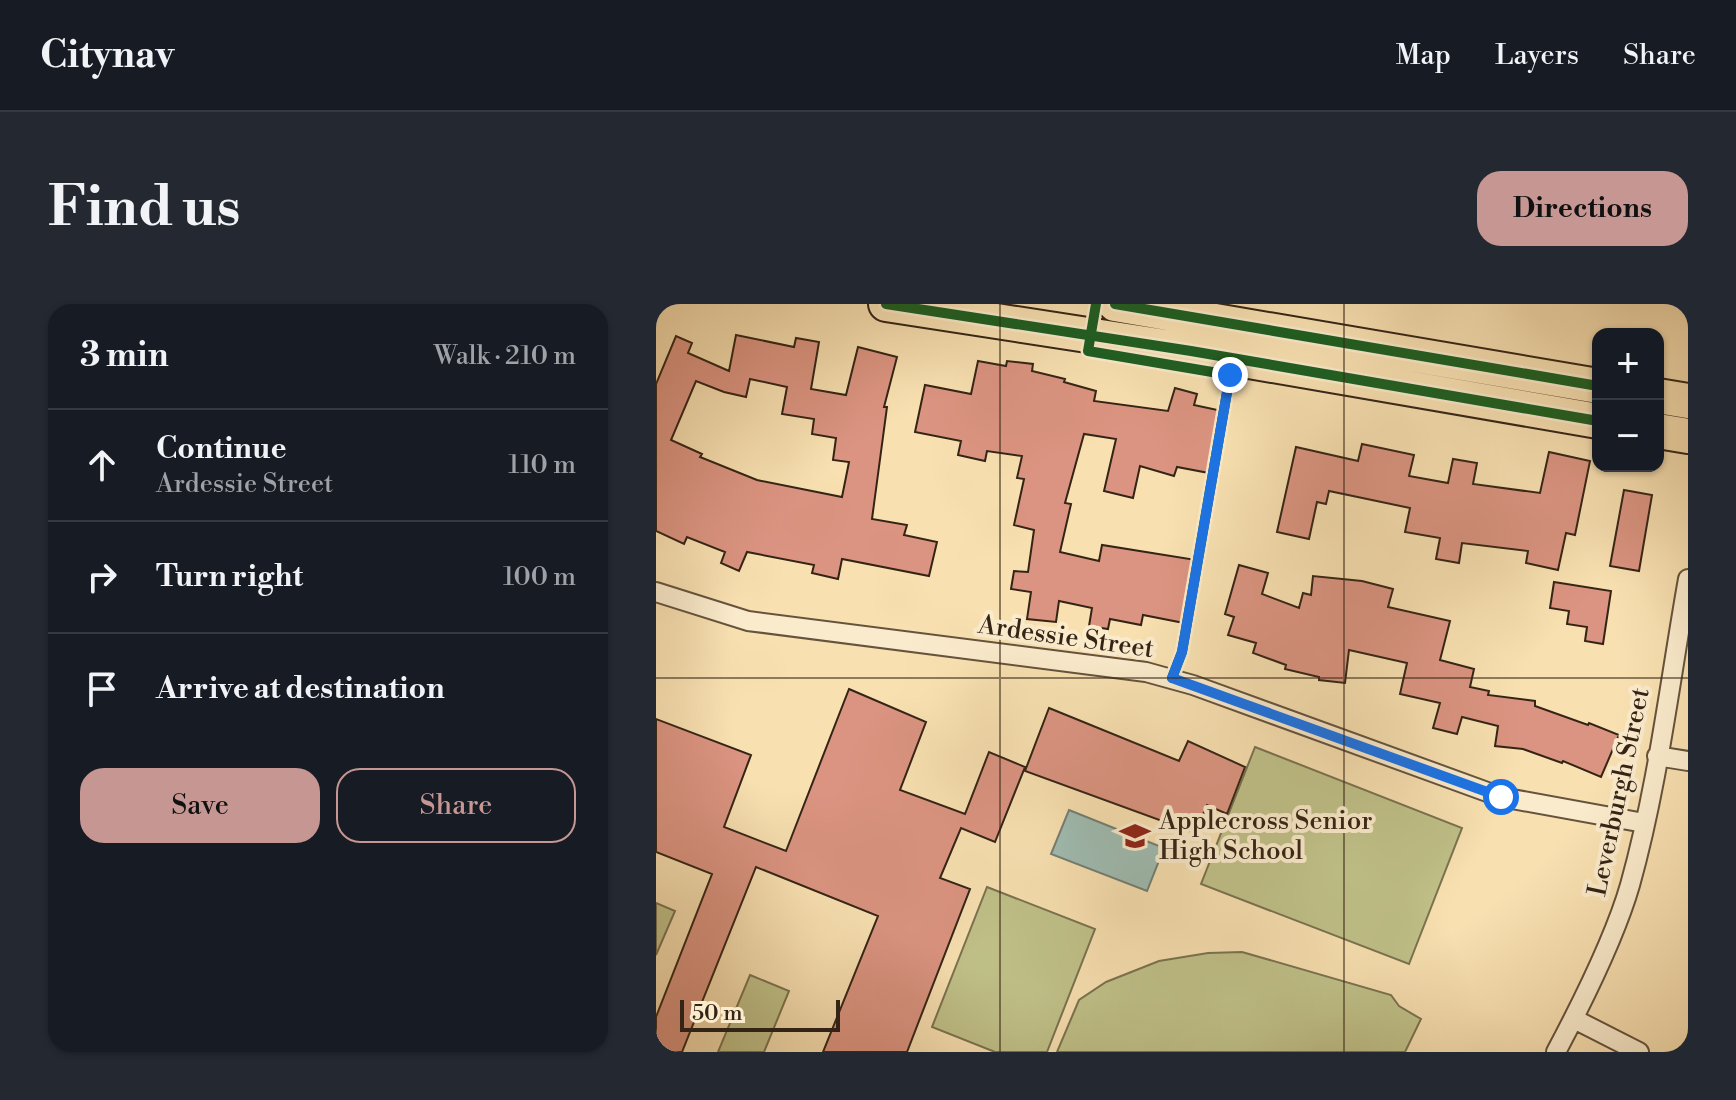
<!DOCTYPE html>
<meta charset="utf-8">
<style>
:root{--surface:#171b24;--page:#242831;--text:#f1f3f6;--muted:#9ea1a6;--line:#363941;--accent:#c59692}
body{margin:0;font-family:"Libre Bodoni",serif;background:var(--page);color:var(--text)}
.controls{position:absolute;right:24px;top:24px;display:grid;overflow:hidden;border-radius:16px;box-shadow:0 2px 6px #0004}
.controls button{width:72px;height:72px;display:grid;place-items:center;padding:0;border:0;border-bottom:2px solid var(--line);background:var(--surface);color:var(--text);font:40px sans-serif}
.scale{position:absolute;left:24px;bottom:20px;width:160px;box-sizing:border-box;padding-left:8px;border:4px solid #342416;border-top:0;font-size:22px;line-height:28px;white-space:nowrap;color:#342416;-webkit-text-stroke:6px #faebcc;paint-order:stroke}
.stop{position:absolute;width:24px;height:24px;margin:-18px;border:6px solid #1a73e8;border-radius:50%;background:#fff}
.stop.end{background:#1a73e8;border-color:#fff;box-shadow:0 2px 8px #0008}
.list{margin:0;padding:0;list-style:none}
h2{display:flex;justify-content:space-between;align-items:center;height:104px;margin:0;padding:0 32px;font-size:34px}
h2 small{font-size:26px;font-weight:400;color:var(--muted)}
.list li{display:grid;grid-template-columns:52px 1fr auto;gap:24px;align-items:center;box-sizing:border-box;height:112px;padding:0 32px;border-top:2px solid var(--line)}
.list b{display:block;font-size:30px;white-space:nowrap}
.list p{margin:0;font-size:26px;white-space:nowrap;color:var(--muted)}
.list em{font-size:26px;font-style:normal;color:var(--muted)}
.actions{display:flex;gap:16px;padding:24px 32px}
.actions a{flex:1;padding:18px 0;border:2px solid var(--accent);border-radius:24px;text-align:center;font-size:28px;color:var(--accent)}
.actions .main{background:var(--accent);color:#111}
.icon{flex:none;width:44px;height:44px;fill:none;stroke:currentColor;stroke-width:2;stroke-linecap:round;stroke-linejoin:round}
.map{position:relative;flex:none;width:1032px;height:748px;overflow:hidden;border-radius:24px}
header{display:flex;align-items:center;gap:48px;box-sizing:border-box;height:112px;padding:0 40px;background:var(--surface);border-bottom:2px solid var(--line)}
header strong{font-size:38px}
nav{display:flex;gap:44px;margin-inline-start:auto;font-size:28px}
.intro{display:flex;align-items:center;justify-content:space-between;box-sizing:border-box;height:192px;padding:0 48px}
h1{margin:0;font-size:56px}
.button{padding:20px 36px;border-radius:24px;background:var(--accent);color:#111;font-size:28px;font-weight:700}
main{display:flex;gap:48px;padding:0 48px}
aside{flex:1;background:var(--surface);border-radius:24px;box-shadow:0 2px 6px #0004}
.map>svg:first-child{display:block}
.green{fill:#c0c189;stroke:#7a7250;stroke-width:2}
.water{fill:#9fbcb2;stroke:#747f74;stroke-width:2}
.building{fill:#db9481;stroke:#342416;stroke-width:2;fill-rule:evenodd}
.lines{fill:none;stroke-linecap:round;stroke-linejoin:round}
.street-casing{stroke:#65533d;stroke-width:22}
.highway-casing{stroke:#342416;stroke-width:38}
.street{stroke:#faebcc;stroke-width:18}
.highway{stroke:#f8e0b1;stroke-width:34}
.cycleway-casing{stroke:#faebcc;stroke-width:15}
.cycleway{stroke:#1b5e20;stroke-width:10}
.route{stroke:#1a73e8;stroke-width:10}
.grid{fill:none;stroke:#342416;stroke-width:2;stroke-opacity:0.55}
.labels{text-anchor:middle;dominant-baseline:central;stroke-width:8;stroke-linejoin:round;paint-order:stroke}
.street-label{font-size:26px;fill:#342416;stroke:#faebcc}
.poi-label{font-size:26px;fill:#342416;stroke:#faebcc;text-anchor:start}
</style>
<header>
<strong>Citynav</strong>
<nav><a>Map</a><a>Layers</a><a>Share</a></nav>
</header>
<div class="intro"><h1>Find us</h1><a class="button">Directions</a></div>
<main>
<aside>
<h2>3 min<small>Walk · 210 m</small></h2>
<ul class="list">
<li><svg class="icon" aria-label="ahead" viewBox="0 0 24 24"><path d="M12 20V5M6 11l6-6 6 6"/></svg><div><b>Continue</b><p>Ardessie Street</p></div><em>110 m</em></li>
<li><svg class="icon" aria-label="right" viewBox="0 0 24 24"><path d="M7 20v-9h11M14 6l5 5-5 5"/></svg><div><b>Turn right</b></div><em>100 m</em></li>
<li><svg class="icon" aria-label="arrive" viewBox="0 0 24 24"><path d="M6 21V4h12l-3 4 3 4H6"/></svg><div><b>Arrive at destination</b></div></li>
</ul>
<div class="actions"><a class="main">Save</a><a>Share</a></div>
</aside>
<div class="map">
<svg width="1032" height="748" viewBox="0 0 1032 748">
<rect width="100%" height="100%" fill="#f8e0b1"/>
<filter id="stains"><feTurbulence type="fractalNoise" baseFrequency=".0025" numOctaves="4"/><feColorMatrix values="0 0 0 0 .2 0 0 0 0 .09 0 0 0 0 .02 0 0 0 .5 -.17"/></filter>
<radialGradient id="worn" r=".72"><stop offset=".6" stop-color="#630" stop-opacity="0"/><stop offset="1" stop-color="#630" stop-opacity=".3"/></radialGradient>
<!-- green -->
<path class="green" d="M 599,443 L 806,524 L 753,660 L 545,580 Z
M 331,583 L 439,625 L 391,748 L 339,748 L 276,723 Z
M 0,599 L 19,607 L 0,651 Z
M 586,648 L 735,691 L 743,702 L 765,715 L 749,748 L 401,748 L 423,696 L 450,678 L 503,657 L 552,649 Z
M 94,671 L 133,687 L 108,748 L 62,748 Z"/>
<!-- water -->
<path class="water" d="M 413,506 L 508,544 L 491,587 L 395,550 Z"/>
<!-- building -->
<path class="building" d="M 80,31 L 138,43 L 140,34 L 163,38 L 155,85 L 190,91 L 202,43 L 241,53 L 228,103 L 231,103 L 216,215 L 251,221 L 248,231 L 281,238 L 273,272 L 186,255 L 182,275 L 156,269 L 158,261 L 91,248 L 83,267 L 65,259 L 69,248 L 31,233 L 28,240 L 0,227 L 0,80 L 20,32 L 36,39 L 32,49 L 73,67 ZM 94,75 L 131,83 L 126,110 L 158,115 L 156,130 L 180,134 L 177,156 L 193,158 L 186,193 L 101,176 L 44,153 L 46,150 L 15,136 L 40,77 L 68,88 L 90,93 Z
M 322,57 L 350,62 L 351,57 L 377,60 L 376,67 L 409,75 L 408,78 L 440,87 L 438,97 L 512,107 L 519,84 L 541,90 L 538,101 L 566,107 L 553,169 L 521,163 L 518,172 L 484,162 L 477,194 L 448,187 L 460,135 L 428,130 L 409,199 L 415,200 L 404,248 L 443,257 L 446,241 L 540,256 L 528,319 L 487,311 L 485,321 L 454,315 L 452,325 L 433,322 L 436,304 L 403,297 L 400,318 L 371,315 L 375,288 L 355,285 L 358,267 L 372,268 L 378,226 L 358,221 L 368,175 L 361,174 L 366,152 L 331,147 L 329,157 L 302,151 L 305,137 L 259,128 L 269,81 L 315,90 Z
M 706,140 L 758,151 L 753,172 L 792,179 L 797,155 L 821,159 L 817,180 L 884,189 L 893,148 L 934,157 L 919,231 L 910,229 L 902,266 L 870,259 L 872,247 L 806,239 L 803,259 L 780,255 L 784,234 L 749,228 L 754,204 L 673,187 L 670,200 L 661,198 L 653,235 L 621,228 L 640,143 L 702,157 Z
M 968,186 L 996,191 L 983,267 L 954,262 Z
M 583,261 L 612,269 L 606,290 L 643,304 L 647,289 L 655,291 L 657,272 L 706,277 L 737,285 L 732,303 L 794,317 L 784,356 L 818,365 L 814,383 L 833,387 L 832,391 L 879,397 L 879,402 L 932,421 L 933,419 L 963,431 L 945,473 L 907,457 L 906,459 L 867,445 L 839,442 L 842,422 L 806,413 L 801,430 L 777,424 L 784,399 L 744,390 L 751,359 L 693,346 L 689,379 L 663,376 L 663,373 L 629,365 L 630,361 L 597,349 L 600,339 L 572,331 L 578,313 L 569,310 Z
M 898,278 L 955,287 L 947,340 L 929,337 L 931,323 L 911,320 L 913,307 L 894,304 Z
M 193,385 L 270,418 L 244,486 L 309,510 L 333,448 L 369,463 L 339,538 L 305,524 L 284,574 L 314,585 L 251,748 L 167,748 L 222,612 L 100,563 L 26,748 L 0,748 L 0,713 L 56,570 L 0,548 L 0,415 L 95,451 L 68,523 L 130,547 Z
M 393,404 L 523,457 L 532,437 L 589,463 L 571,510 L 551,501 L 539,529 L 369,467 Z"/>
<g class="lines">
<!-- street casing -->
<g class="street-casing">
<path id="street" d="M 0,288 L 92,317 L 490,368 L 537,381 L 845,493 L 988,519
M 1001,452 L 1032,457
M 918,715 L 983,748
M 900,748 C 926,699 959,633 974,581 C 1002,481 1014,376 1032,275"/>
</g>
<!-- highway casing -->
<g class="highway-casing">
<path id="highway" d="M 230,0 L 535,47 L 942,117
M 459,0 L 942,82
M 1002,92 L 1032,97
M 1002,127 L 1032,132"/>
</g>
<!-- street -->
<use href="#street" class="street"/>
<!-- highway -->
<use href="#highway" class="highway"/>
<!-- cycleway casing -->
<g class="cycleway-casing">
<path id="cycleway" d="M 230,0 L 535,47 L 942,117
M 440,0 L 432,47 L 574,71 L 526,348 L 516,374
M 459,0 L 942,82"/>
</g>
<!-- cycleway -->
<use href="#cycleway" class="cycleway"/>
</g>
<g class="lines">
<!-- route -->
<path class="route" d="M 574,71 L 526,348 L 516,374 L 845,493"/>
</g>
<!-- grid -->
<path class="grid" d="M 344,0 L 344,748M 688,0 L 688,748M 0,374 L 1032,374"/>
<!-- icons -->
<defs>
<g id="school-bare" transform="scale(2.4)"><path d="M0-5L7-2L0 1L-7-2ZM-4 1L0 2.5L4 1V4Q0 6-4 4Z" fill="#8f2418" stroke="#faebcc" stroke-width="2.5" paint-order="stroke"/></g>
</defs>
<g fill-rule="evenodd">
<use href="#school-bare" x="479" y="532"/>
</g>
<g class="labels">
<!-- street labels -->
<g class="street-label">
<text transform="translate(410 333) rotate(8)">Ardessie Street</text>
<text transform="translate(963 488) rotate(-78)">Leverburgh Street</text>
</g>
<!-- poi labels -->
<g class="poi-label">
<text x="503" y="517">Applecross Senior<tspan x="503" dy="30">High School</tspan></text>
</g>
</g>
<rect width="100%" height="100%" filter="url(#stains)"/>
<rect width="100%" height="100%" fill="url(#worn)"/>
</svg>
<div class="controls">
<button>+</button>
<button>−</button>
</div>
<div class="scale">50 m</div>
<div class="stop" style="left:845px;top:493px"></div>
<div class="stop end" style="left:574px;top:71px"></div>
</div>
</main>
